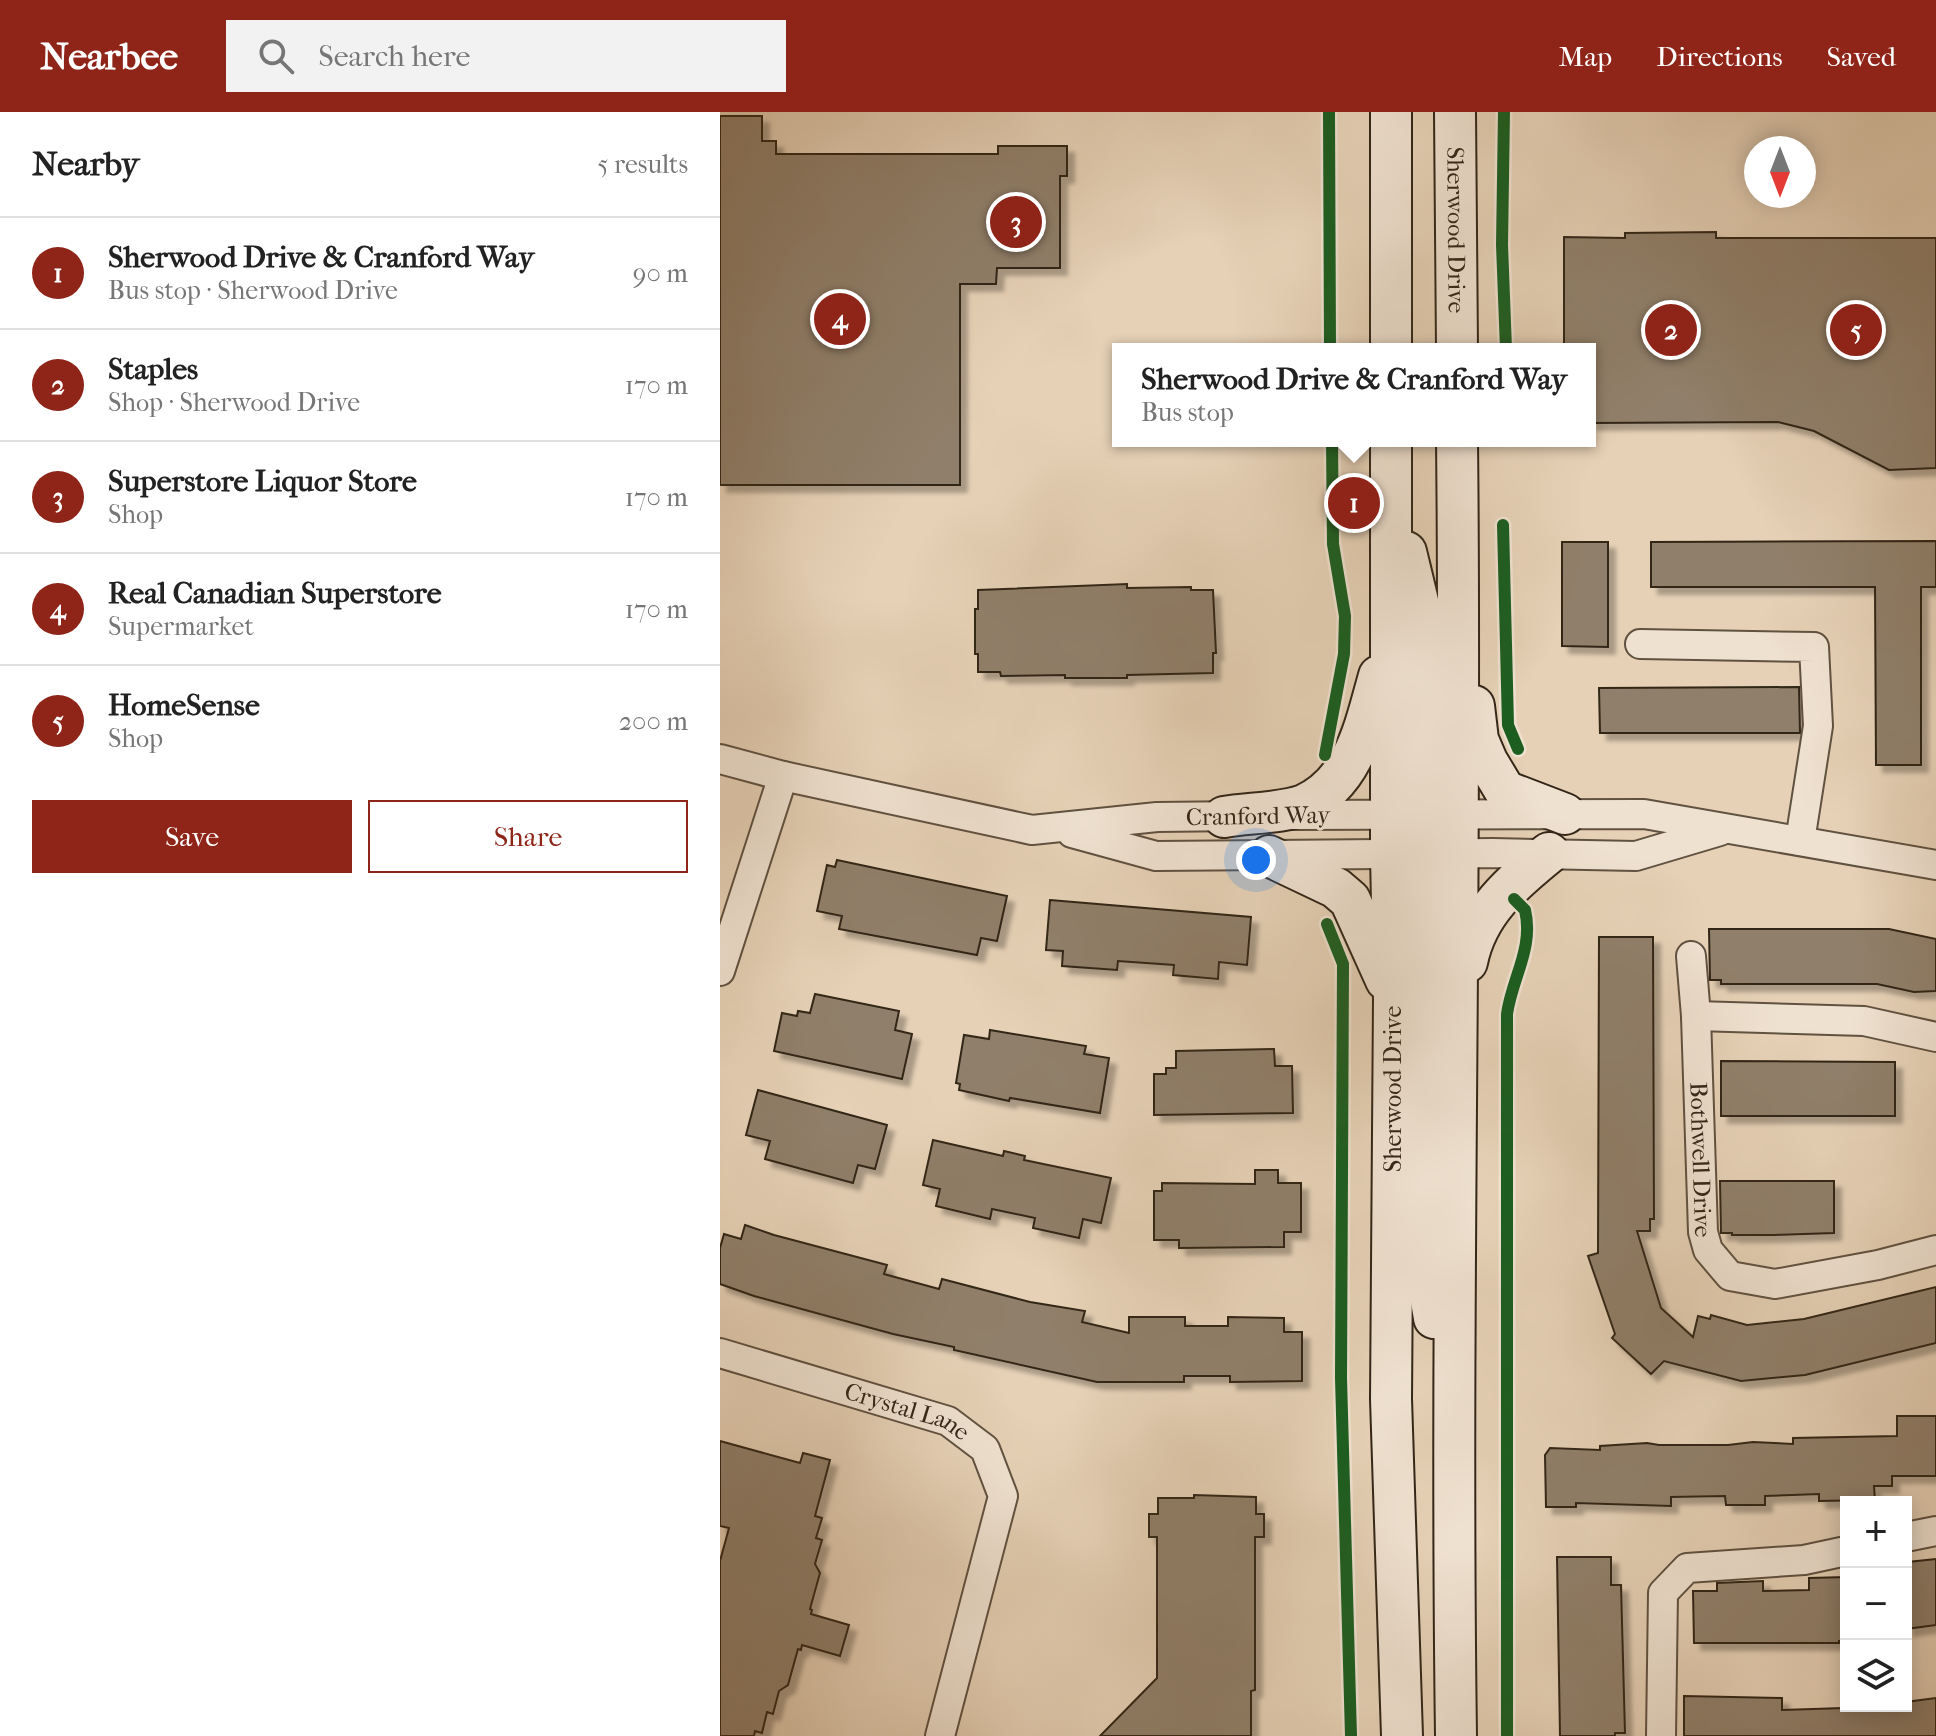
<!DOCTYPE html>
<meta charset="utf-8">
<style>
:root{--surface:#fff;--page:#f2f2f2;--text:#222;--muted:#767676;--line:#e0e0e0;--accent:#8f2418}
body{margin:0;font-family:"IM FELL French Canon",serif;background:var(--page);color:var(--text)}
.controls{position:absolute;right:24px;bottom:24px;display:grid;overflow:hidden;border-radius:0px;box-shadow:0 4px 20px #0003}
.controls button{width:72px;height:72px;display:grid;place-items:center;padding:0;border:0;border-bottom:2px solid var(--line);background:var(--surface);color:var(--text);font:40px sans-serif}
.compass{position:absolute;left:1024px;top:24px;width:72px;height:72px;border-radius:50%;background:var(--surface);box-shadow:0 4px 20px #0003;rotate:180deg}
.you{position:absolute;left:536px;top:748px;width:28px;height:28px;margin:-20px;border:6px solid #fff;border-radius:50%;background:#1a73e8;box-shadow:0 0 0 12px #1a73e833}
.badge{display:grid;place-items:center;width:52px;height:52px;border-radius:50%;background:var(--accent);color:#fff;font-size:26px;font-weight:700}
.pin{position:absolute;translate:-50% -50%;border:4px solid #fff;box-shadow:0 2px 8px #0006}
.popup{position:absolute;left:392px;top:231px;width:484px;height:104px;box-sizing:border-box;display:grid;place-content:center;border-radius:0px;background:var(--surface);filter:drop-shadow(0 2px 6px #0005);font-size:26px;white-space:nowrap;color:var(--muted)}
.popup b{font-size:30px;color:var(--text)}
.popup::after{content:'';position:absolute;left:50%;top:100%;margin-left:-16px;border:16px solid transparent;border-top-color:var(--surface)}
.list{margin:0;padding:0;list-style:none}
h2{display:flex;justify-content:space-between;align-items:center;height:104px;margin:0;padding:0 32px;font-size:34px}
h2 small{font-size:26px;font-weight:400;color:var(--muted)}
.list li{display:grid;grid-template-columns:52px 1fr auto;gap:24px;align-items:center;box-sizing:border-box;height:112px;padding:0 32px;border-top:2px solid var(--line)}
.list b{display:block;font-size:30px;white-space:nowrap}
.list p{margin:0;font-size:26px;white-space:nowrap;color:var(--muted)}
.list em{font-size:26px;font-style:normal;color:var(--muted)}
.actions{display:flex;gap:16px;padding:24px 32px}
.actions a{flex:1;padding:18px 0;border:2px solid var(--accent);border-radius:0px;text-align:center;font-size:28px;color:var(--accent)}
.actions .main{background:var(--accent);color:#fff}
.icon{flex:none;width:44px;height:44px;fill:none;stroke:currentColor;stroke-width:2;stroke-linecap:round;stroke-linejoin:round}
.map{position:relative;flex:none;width:1216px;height:1624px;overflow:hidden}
header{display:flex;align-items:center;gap:48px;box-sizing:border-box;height:112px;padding:0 40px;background:var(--accent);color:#fff}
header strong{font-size:38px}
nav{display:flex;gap:44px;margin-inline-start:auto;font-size:28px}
.search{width:560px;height:72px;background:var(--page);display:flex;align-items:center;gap:20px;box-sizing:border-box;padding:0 28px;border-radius:0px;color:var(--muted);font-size:30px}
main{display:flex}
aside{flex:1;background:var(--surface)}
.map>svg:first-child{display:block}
.building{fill:#907f6a;stroke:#332618;stroke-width:2;filter:url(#shadow)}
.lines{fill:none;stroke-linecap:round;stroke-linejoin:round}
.minor-casing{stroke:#605140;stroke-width:32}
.secondary-casing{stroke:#332618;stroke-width:44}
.minor{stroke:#efe1d0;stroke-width:28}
.secondary{stroke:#efe1d0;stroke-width:40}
.cycleway-casing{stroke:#efe1d0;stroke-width:17}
.cycleway{stroke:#1b5e20;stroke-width:12}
.labels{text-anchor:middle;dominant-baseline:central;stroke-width:6;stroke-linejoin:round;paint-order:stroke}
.street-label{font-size:24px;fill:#332618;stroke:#efe1d0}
</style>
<header>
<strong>Nearbee</strong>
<div class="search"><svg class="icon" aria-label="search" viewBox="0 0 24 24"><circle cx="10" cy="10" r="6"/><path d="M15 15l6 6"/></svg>Search here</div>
<nav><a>Map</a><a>Directions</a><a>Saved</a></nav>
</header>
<main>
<aside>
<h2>Nearby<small>5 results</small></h2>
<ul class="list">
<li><span class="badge">1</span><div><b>Sherwood Drive &amp; Cranford Way</b><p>Bus stop · Sherwood Drive</p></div><em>90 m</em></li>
<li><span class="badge">2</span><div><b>Staples</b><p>Shop · Sherwood Drive</p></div><em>170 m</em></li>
<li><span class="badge">3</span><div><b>Superstore Liquor Store</b><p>Shop</p></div><em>170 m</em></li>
<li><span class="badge">4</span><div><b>Real Canadian Superstore</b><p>Supermarket</p></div><em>170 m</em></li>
<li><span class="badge">5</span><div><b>HomeSense</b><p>Shop</p></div><em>200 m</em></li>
</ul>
<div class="actions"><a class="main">Save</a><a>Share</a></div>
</aside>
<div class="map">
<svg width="1216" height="1624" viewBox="0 0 1216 1624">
<defs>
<filter id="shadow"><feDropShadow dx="7" dy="7" stdDeviation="2" flood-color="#0004"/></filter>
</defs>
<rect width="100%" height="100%" fill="#e6d1b6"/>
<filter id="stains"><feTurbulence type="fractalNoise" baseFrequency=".0025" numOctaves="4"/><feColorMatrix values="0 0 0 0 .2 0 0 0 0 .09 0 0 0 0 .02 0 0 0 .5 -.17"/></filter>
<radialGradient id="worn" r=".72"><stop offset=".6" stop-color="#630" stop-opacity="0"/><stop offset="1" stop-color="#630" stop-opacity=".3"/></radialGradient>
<!-- building -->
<path class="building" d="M 0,4 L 42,4 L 42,29 L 56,29 L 56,42 L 278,42 L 278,34 L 347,34 L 347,64 L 340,64 L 340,156 L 277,156 L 276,172 L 240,172 L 240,373 L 0,373 Z
M 996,120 L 996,126 L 1216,126 L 1216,356 L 1169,358 L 1094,319 L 1058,310 L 870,311 L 870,237 L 844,237 L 844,125 L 905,126 L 905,121 Z
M 1216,429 L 1216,475 L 1201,475 L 1201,653 L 1156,653 L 1155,475 L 931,475 L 931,430 Z
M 842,430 L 888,430 L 888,535 L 842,534 Z
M 407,472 L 407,476 L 471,475 L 471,478 L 493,478 L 496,541 L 493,541 L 493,561 L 407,563 L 407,566 L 345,566 L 345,563 L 281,564 L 280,560 L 258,560 L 258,542 L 255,542 L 255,497 L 258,497 L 258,478 Z
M 1079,575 L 1080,621 L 880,621 L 879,576 Z
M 117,748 L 287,784 L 277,829 L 261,826 L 257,843 L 119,817 L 122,804 L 97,799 L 107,753 L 115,755 Z
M 330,788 L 531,805 L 527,853 L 499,850 L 498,867 L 453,863 L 454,853 L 398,849 L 397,858 L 342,854 L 343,839 L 326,838 Z
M 989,817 L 1169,817 L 1216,827 L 1216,879 L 1194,880 L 1157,872 L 1001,872 L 1001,868 L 990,868 Z
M 879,825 L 933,825 L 934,1107 L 930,1107 L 930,1119 L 917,1119 L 941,1196 L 973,1225 L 978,1204 L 990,1207 L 991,1203 L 1027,1213 L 1084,1207 L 1216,1175 L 1216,1231 L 1085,1263 L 1021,1269 L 944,1249 L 931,1262 L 892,1226 L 895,1222 L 868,1144 L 878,1141 Z
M 95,882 L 179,899 L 175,918 L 192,922 L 182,967 L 54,939 L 62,901 L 77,904 L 78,899 L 90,901 Z
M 270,918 L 366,934 L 364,942 L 389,946 L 380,1001 L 290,986 L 289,989 L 239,978 L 240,972 L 236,971 L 244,923 L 269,927 Z
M 554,937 L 555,954 L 572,954 L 573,1001 L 434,1003 L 434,962 L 446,962 L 446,956 L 456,956 L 456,939 Z
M 1001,949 L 1175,950 L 1175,1004 L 1001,1004 Z
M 38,978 L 167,1013 L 155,1057 L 138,1053 L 133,1071 L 45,1047 L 50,1029 L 26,1023 Z
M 213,1028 L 283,1044 L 284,1039 L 305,1044 L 304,1048 L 391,1066 L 381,1111 L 363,1107 L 359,1126 L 313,1116 L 315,1106 L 272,1097 L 270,1107 L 216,1094 L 220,1077 L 203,1073 Z
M 535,1058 L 558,1058 L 558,1071 L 581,1071 L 581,1120 L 564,1120 L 564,1135 L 459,1136 L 459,1128 L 434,1128 L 434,1079 L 442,1079 L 442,1071 L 535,1072 Z
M 1000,1069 L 1114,1069 L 1114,1121 L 1054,1123 L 1012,1123 L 1012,1121 L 1001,1121 Z
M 25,1113 L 54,1123 L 167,1153 L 164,1162 L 219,1177 L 222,1167 L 310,1190 L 365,1199 L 362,1210 L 409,1221 L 409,1205 L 465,1205 L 465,1214 L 508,1214 L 508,1205 L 564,1206 L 564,1220 L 582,1220 L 582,1269 L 510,1270 L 510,1264 L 464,1264 L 464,1270 L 377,1270 L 234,1238 L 234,1235 L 173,1222 L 34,1184 L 0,1172 L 0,1136 L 4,1122 L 21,1127 Z
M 1177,1304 L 1216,1304 L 1216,1364 L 1172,1364 L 1172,1374 L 1154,1374 L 1155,1388 L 1099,1389 L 1099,1382 L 1045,1384 L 1045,1393 L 1006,1393 L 1005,1384 L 951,1385 L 951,1394 L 856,1391 L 856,1395 L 826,1395 L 825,1343 L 830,1336 L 880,1338 L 880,1334 L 927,1331 L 939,1333 L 1008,1333 L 1033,1330 L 1073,1332 L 1073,1326 L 1177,1324 Z
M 0,1329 L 80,1351 L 83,1341 L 110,1348 L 95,1404 L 102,1406 L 96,1426 L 102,1428 L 95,1452 L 100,1461 L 90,1497 L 92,1498 L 91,1502 L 129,1513 L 120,1544 L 82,1533 L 81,1538 L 78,1537 L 68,1573 L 59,1579 L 53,1602 L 47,1600 L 42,1621 L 35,1619 L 34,1624 L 0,1624 L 0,1449 L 9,1416 L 0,1414 Z
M 474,1383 L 536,1385 L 536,1402 L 544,1402 L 544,1425 L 535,1425 L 535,1578 L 531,1579 L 531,1624 L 380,1624 L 437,1566 L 437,1425 L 429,1425 L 429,1402 L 438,1402 L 438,1386 L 474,1386 Z
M 837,1445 L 891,1445 L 891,1473 L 901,1473 L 905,1621 L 895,1621 L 895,1624 L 840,1624 Z
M 1216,1447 L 1216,1513 L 1186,1517 L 1188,1450 Z
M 1126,1465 L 1126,1529 L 1119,1529 L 1119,1531 L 974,1531 L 973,1479 L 997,1479 L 997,1471 L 1043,1469 L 1043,1479 L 1089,1478 L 1089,1466 Z
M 964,1584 L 1062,1586 L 1062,1598 L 1186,1594 L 1186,1590 L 1216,1586 L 1216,1624 L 964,1624 Z"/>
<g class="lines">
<!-- minor casing -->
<g class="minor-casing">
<g id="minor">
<path d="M 920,532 L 1094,535 L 1098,614 L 1080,729"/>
<path d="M 0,647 L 63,664 L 312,718 L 437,705 L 522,704"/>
<path d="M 572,703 L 924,702 L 1216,753"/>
<path d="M 352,721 L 436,744 L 773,741 L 916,744 L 1000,719"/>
<path id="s1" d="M 971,844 L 976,904 L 983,1120 L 988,1138 L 1010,1164 L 1055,1172 L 1158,1153 L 1216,1138"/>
<path d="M 0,859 L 63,664"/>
<path d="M 976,904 L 1144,909 L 1216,925"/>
<path id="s2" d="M 0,1241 L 228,1309 L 265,1337 L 283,1384 L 220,1624"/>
<path d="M 1186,1425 L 1216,1419"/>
<path d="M 941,1624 L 943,1481 L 967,1456 L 1084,1448 L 1126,1439"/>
</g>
</g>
<!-- secondary casing -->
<g class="secondary-casing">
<g id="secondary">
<path id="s3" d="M 735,0 L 737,237"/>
<path d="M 671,237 L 671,0"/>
<path d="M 671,329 L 671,743 L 674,887 L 671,1287 L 682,1624"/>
<path d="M 686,440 L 701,502 L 706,568 L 708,702 L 718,725 L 732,737"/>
<path d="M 754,594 L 758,628 L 767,649 L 785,679 L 845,702"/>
<path d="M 671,701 L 696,720 L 705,743 L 705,1153 L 714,1206"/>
<path d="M 504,705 C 527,701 563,701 584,693 C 635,670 645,613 659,564"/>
<path d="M 549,744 L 616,776 L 630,788 L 666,868"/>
<path d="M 747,850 C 757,800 791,772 829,741"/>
<path d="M 736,1624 C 730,1192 742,761 737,329"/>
</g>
</g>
<!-- minor -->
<use href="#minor" class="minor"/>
<!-- secondary -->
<use href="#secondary" class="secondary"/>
<!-- cycleway casing -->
<g class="cycleway-casing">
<path id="cycleway" d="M 609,0 L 610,237
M 784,0 L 782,133 L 786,237
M 783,413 L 788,613 L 798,637
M 605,643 L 624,542 L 625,504 L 613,432 L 612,329
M 607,812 L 623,852 L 621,1266 L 631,1624
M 787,1624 L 787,902 C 792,866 814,836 805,798 L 794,787"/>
</g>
<!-- cycleway -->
<use href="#cycleway" class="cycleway"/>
</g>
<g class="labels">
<!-- street labels -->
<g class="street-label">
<text stroke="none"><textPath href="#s3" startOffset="118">Sherwood Drive</textPath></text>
<text transform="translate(538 704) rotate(-1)">Cranford Way</text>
<text transform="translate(673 977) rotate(-90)">Sherwood Drive</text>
<text stroke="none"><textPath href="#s1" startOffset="204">Bothwell Drive</textPath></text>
<text stroke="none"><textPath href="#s2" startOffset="196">Crystal Lane</textPath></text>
</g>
</g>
<rect width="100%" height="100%" filter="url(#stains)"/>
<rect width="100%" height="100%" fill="url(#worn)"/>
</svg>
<div class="controls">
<button>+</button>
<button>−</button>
<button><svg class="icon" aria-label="layers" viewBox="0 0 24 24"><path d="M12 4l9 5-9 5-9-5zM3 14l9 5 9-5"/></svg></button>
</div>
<svg class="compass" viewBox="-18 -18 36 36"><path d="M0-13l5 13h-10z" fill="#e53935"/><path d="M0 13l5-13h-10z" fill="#767676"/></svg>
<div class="you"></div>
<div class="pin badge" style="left:634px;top:391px">1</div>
<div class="popup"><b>Sherwood Drive &amp; Cranford Way</b>Bus stop</div>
<div class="pin badge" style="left:951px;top:218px">2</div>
<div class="pin badge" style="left:296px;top:110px">3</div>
<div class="pin badge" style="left:120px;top:207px">4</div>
<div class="pin badge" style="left:1136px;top:218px">5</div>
</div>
</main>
